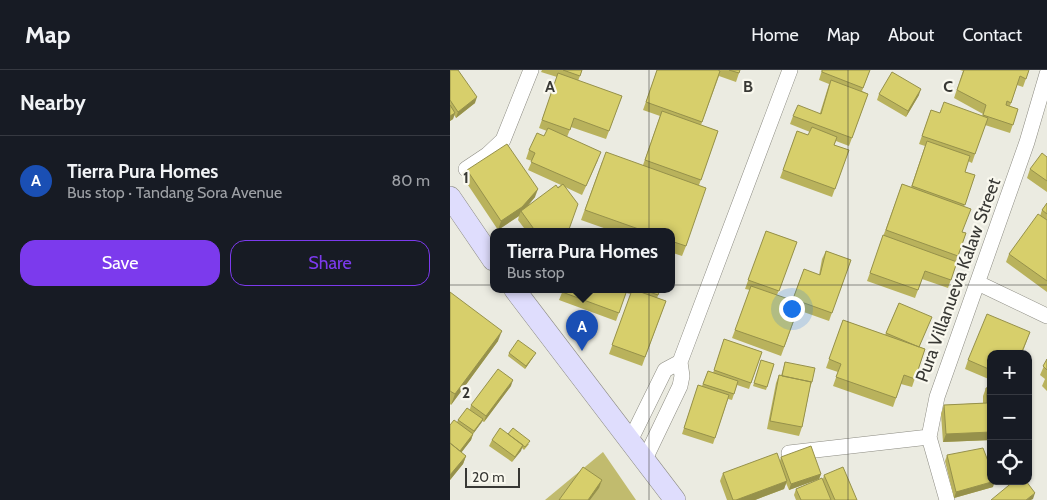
<!DOCTYPE html>
<meta charset="utf-8">
<style>
:root{--surface:#171b24;--page:#242831;--text:#f1f3f6;--muted:#9ea1a6;--line:#363941;--accent:#7c3aed}
body{margin:0;font-family:Cabin,sans-serif;background:var(--page);color:var(--text)}
.controls{position:absolute;right:15px;bottom:15px;display:grid;overflow:hidden;border-radius:10px;box-shadow:0 1px 4px #0004}
.controls button{width:45px;height:45px;display:grid;place-items:center;padding:0;border:0;border-bottom:1px solid var(--line);background:var(--surface);color:var(--text);font:25px sans-serif}
.scale{position:absolute;left:15px;bottom:12px;width:55px;box-sizing:border-box;padding-left:5px;border:2px solid #383834;border-top:0;font-size:14px;line-height:18px;white-space:nowrap;color:#383834;-webkit-text-stroke:4px #f9f8ee;paint-order:stroke}
.you{position:absolute;left:341px;top:238px;width:18px;height:18px;margin:-12px;border:4px solid #fff;border-radius:50%;background:#1a73e8;box-shadow:0 0 0 8px #1a73e833}
.badge{display:grid;place-items:center;width:32px;height:32px;border-radius:50%;background:var(--accent);color:#fff;font-size:16px;font-weight:700}
.pin{position:absolute;translate:-50% -41px;filter:drop-shadow(0 1px 2px #0008)}
.pin::after{content:'';position:absolute;top:26px;width:18px;height:15px;background:inherit;clip-path:polygon(0 0,100% 0,50% 100%)}
.popup{position:absolute;left:40px;top:158px;width:185px;height:65px;box-sizing:border-box;display:grid;place-content:center;border-radius:10px;background:var(--surface);filter:drop-shadow(0 1px 4px #0005);font-size:16px;white-space:nowrap;color:var(--muted)}
.popup b{font-size:19px;color:var(--text)}
.popup::after{content:'';position:absolute;left:50%;top:100%;margin-left:-10px;border:10px solid transparent;border-top-color:var(--surface)}
.list{margin:0;padding:0;list-style:none}
h2{display:flex;justify-content:space-between;align-items:center;height:65px;margin:0;padding:0 20px;font-size:21px}
h2 small{font-size:16px;font-weight:400;color:var(--muted)}
.list li{display:grid;grid-template-columns:32px 1fr auto;gap:15px;align-items:center;box-sizing:border-box;height:90px;padding:0 20px;border-top:1px solid var(--line)}
.list b{display:block;font-size:19px;white-space:nowrap}
.list p{margin:0;font-size:16px;white-space:nowrap;color:var(--muted)}
.list em{font-size:16px;font-style:normal;color:var(--muted)}
.actions{display:flex;gap:10px;padding:15px 20px}
.actions a{flex:1;padding:11px 0;border:1px solid var(--accent);border-radius:15px;text-align:center;font-size:18px;color:var(--accent)}
.actions .main{background:var(--accent);color:#fff}
.icon{flex:none;width:28px;height:28px;fill:none;stroke:currentColor;stroke-width:2;stroke-linecap:round;stroke-linejoin:round}
.map{position:relative;flex:none;width:597px;height:430px;overflow:hidden}
header{display:flex;align-items:center;gap:30px;box-sizing:border-box;height:70px;padding:0 25px;background:var(--surface);border-bottom:1px solid var(--line)}
header strong{font-size:24px}
nav{display:flex;gap:28px;margin-inline-start:auto;font-size:18px}
main{display:flex}
aside{flex:1;background:var(--surface)}
.map>svg:first-child{display:block}
.green{fill:#c1bb6e}
.lines{fill:none;stroke-linecap:round;stroke-linejoin:round}
.street-casing{stroke:#8c8b82;stroke-width:16}
.secondary-casing{stroke:#8c8b82;stroke-width:22}
.street{stroke:#fff;stroke-width:15}
.secondary{stroke:#dfddfd;stroke-width:21}
.wall{fill:#b9b25c}
.shaded-wall{fill:#96914b}
.building{fill:#d7cf6b;stroke:#96914b}
.grid{fill:none;stroke:#383834;stroke-width:1;stroke-opacity:0.55}
.labels{text-anchor:middle;dominant-baseline:central;stroke-width:4.5;stroke-linejoin:round;paint-order:stroke}
.street-label{font-size:18px;fill:#383834;stroke:#f9f8ee}
.grid-label{font-size:16px;text-anchor:middle;font-weight:bold;fill:#383834;stroke:#f9f8ee;stroke-width:4.5;stroke-linejoin:round;paint-order:stroke}
</style>
<header>
<strong>Map</strong>
<nav><a>Home</a><a>Map</a><a>About</a><a>Contact</a></nav>
</header>
<main>
<aside>
<h2>Nearby<small></small></h2>
<ul class="list">
<li><span class="badge" style="background:#1a4fb4">A</span><div><b>Tierra Pura Homes</b><p>Bus stop · Tandang Sora Avenue</p></div><em>80 m</em></li>
</ul>
<div class="actions"><a class="main">Save</a><a>Share</a></div>
</aside>
<div class="map">
<svg width="597" height="430" viewBox="0 0 597 430">
<rect width="100%" height="100%" fill="#ebebe1"/>
<!-- green -->
<path class="green" d="M 153,382 L 186,430 L 95,430 Z"/>
<g class="lines">
<!-- street casing -->
<g class="street-casing">
<path id="street" d="M 16,99 L 37,85 L 53,70 L 81,0
M 528,213 L 597,246
M 180,371 L 215,300 L 230,292
M 339,383 L 479,367
M 195,389 L 230,316 L 232,306 L 230,292 L 340,0
M 497,430 L 479,367 L 487,327 L 577,72 L 597,4"/>
</g>
<!-- secondary casing -->
<g class="secondary-casing">
<path id="secondary" d="M 0,127 L 43,190
M 65,220 L 225,430"/>
</g>
<!-- street -->
<use href="#street" class="street"/>
<!-- secondary -->
<use href="#secondary" class="secondary"/>
</g>
<!-- wall -->
<path class="wall" d="M 0,0 L 25,33 L 6,48 L 4,45 L 3,49 L 0,51 Z
M 92,0 L 132,0 L 128,11 L 172,26 L 156,69 L 121,57 L 117,67 L 148,90 L 132,125 L 115,117 L 118,162 L 77,162 L 68,150 L 69,146 L 48,160 L 14,109 L 17,100 L 85,127 L 76,137 L 111,115 L 78,100 L 82,91 L 76,89 L 79,80 L 94,66 L 97,61 L 89,58 L 107,7 L 91,2 Z
M 207,0 L 290,0 L 286,12 L 269,6 L 251,55 L 268,61 L 249,115 L 236,176 L 232,186 L 223,183 L 221,190 L 221,162 L 165,162 L 131,150 L 152,92 L 193,95 L 210,46 L 193,40 Z
M 372,0 L 420,0 L 412,21 L 418,24 L 399,76 L 386,71 L 384,75 L 399,80 L 382,127 L 330,108 L 347,61 L 358,65 L 360,62 L 340,54 L 343,46 L 370,43 L 379,14 L 369,10 Z
M 510,0 L 579,0 L 573,17 L 567,15 L 560,36 L 568,39 L 560,63 L 535,55 L 522,93 L 518,91 L 515,102 L 525,105 L 514,136 L 512,162 L 516,163 L 506,191 L 507,192 L 498,218 L 472,209 L 465,228 L 417,211 L 452,114 L 461,117 L 475,76 L 469,74 L 481,40 L 490,43 L 532,46 L 533,44 L 504,28 L 513,1 Z
M 429,24 L 469,25 L 456,47 L 427,30 Z
M 597,87 L 597,122 L 577,108 L 580,99 Z
M 597,133 L 597,222 L 556,192 L 559,184 L 590,146 L 592,140 Z
M 316,161 L 347,172 L 327,225 L 342,231 L 354,199 L 369,205 L 372,189 L 376,181 L 401,190 L 379,251 L 348,240 L 331,286 L 282,268 L 300,220 L 295,219 Z
M 113,220 L 210,220 L 207,228 L 216,231 L 192,296 L 159,284 L 181,224 L 176,223 L 166,251 L 109,230 Z
M 0,222 L 48,271 L 1,335 L 0,334 Z
M 449,233 L 470,277 L 475,279 L 462,317 L 451,314 L 443,337 L 383,316 L 388,302 L 376,298 L 393,250 L 435,265 Z
M 580,262 L 572,284 L 541,284 L 541,310 L 515,299 L 518,290 Z
M 274,269 L 312,282 L 299,319 L 287,315 L 282,330 L 278,329 L 263,374 L 232,364 L 248,315 L 252,316 L 258,301 L 263,303 Z
M 59,283 L 84,286 L 75,299 L 58,286 Z
M 597,289 L 597,321 L 592,316 L 595,309 L 590,305 Z
M 311,290 L 324,294 L 316,320 L 303,316 Z
M 335,292 L 362,312 L 360,318 L 352,357 L 349,366 L 317,359 L 326,313 L 329,305 L 331,306 Z
M 61,316 L 34,352 L 32,351 L 23,364 L 21,370 L 11,382 L 16,386 L 13,394 L 0,410 L 0,355 L 7,352 L 8,350 L 20,339 L 21,335 Z
M 541,317 L 541,370 L 493,372 L 491,344 L 494,335 L 533,333 L 533,326 L 536,318 Z
M 42,370 L 79,374 L 74,380 L 72,378 L 62,392 L 39,376 Z
M 497,385 L 543,417 L 504,428 L 495,391 Z
M 331,387 L 371,404 L 369,409 L 339,420 L 336,413 L 334,419 L 305,430 L 277,430 L 270,411 L 273,403 L 330,391 Z
M 374,405 L 407,430 L 346,430 L 344,425 L 346,419 L 373,409 Z"/>
<!-- shaded-wall -->
<path class="shaded-wall" d="M 471,19 L 469,25 L 456,47 L 458,41 Z
M 27,27 L 25,33 L 6,48 L 8,42 Z
M 5,43 L 3,49 L 0,51 L 0,46 Z
M 88,119 L 85,127 L 72,143 L 71,141 L 69,146 L 48,160 L 51,151 Z
M 52,261 L 48,271 L 1,335 L 5,324 Z
M 86,283 L 84,286 L 75,299 L 76,296 Z
M 63,310 L 61,316 L 34,352 L 36,346 Z
M 33,349 L 32,352 L 23,364 L 24,361 Z
M 578,360 L 581,360 L 578,368 Z
M 541,362 L 541,370 L 493,372 L 496,364 Z
M 23,364 L 21,370 L 8,387 L 10,381 Z
M 73,375 L 71,381 L 62,392 L 65,387 Z
M 16,386 L 13,394 L 0,410 L 0,405 Z
M 371,404 L 369,409 L 339,420 L 341,414 Z
M 152,410 L 149,418 L 140,430 L 138,430 Z
M 337,411 L 334,419 L 305,430 L 286,430 Z
M 545,411 L 543,417 L 504,428 L 506,422 Z
M 585,423 L 583,429 L 581,430 L 576,430 Z"/>
<!-- building -->
<path class="building" d="M 0,0 L 8,0 L 27,27 L 8,42 L 0,30 Z
M 113,0 L 132,0 L 130,6 Z
M 207,0 L 268,0 L 270,1 L 252,52 L 196,32 Z
M 279,0 L 290,0 L 289,3 Z
M 372,0 L 420,0 L 413,18 L 372,2 Z
M 514,0 L 579,0 L 576,9 L 570,6 L 561,33 L 557,31 L 556,35 L 568,39 L 563,55 L 533,45 L 536,35 L 507,20 Z
M 442,2 L 471,19 L 458,41 L 429,24 Z
M 108,3 L 172,26 L 159,61 L 124,48 L 120,60 L 92,50 Z
M 381,10 L 418,24 L 402,68 L 343,46 L 348,35 L 371,44 Z
M 494,32 L 538,48 L 525,84 L 472,66 L 481,40 L 490,43 Z
M 0,35 L 5,43 L 0,46 Z
M 212,41 L 268,61 L 251,110 L 195,90 Z
M 362,57 L 387,67 L 384,75 L 399,80 L 385,119 L 333,100 L 347,61 L 358,65 Z
M 98,58 L 151,82 L 136,116 L 81,92 L 85,83 L 79,80 L 87,63 L 94,66 Z
M 477,71 L 520,86 L 515,102 L 525,105 L 515,135 L 462,116 Z
M 57,74 L 88,119 L 72,137 L 51,151 L 17,100 Z
M 156,82 L 256,118 L 236,176 L 221,171 L 221,162 L 197,162 L 135,140 Z
M 592,83 L 597,87 L 597,111 L 580,99 Z
M 113,114 L 128,134 L 118,162 L 86,162 L 71,141 L 106,115 L 108,118 Z
M 452,114 L 521,139 L 512,162 L 516,163 L 508,186 L 436,160 Z
M 597,133 L 597,144 L 592,140 Z
M 588,144 L 597,150 L 597,211 L 559,184 Z
M 167,159 L 175,162 L 166,162 Z
M 316,161 L 347,172 L 329,221 L 298,210 Z
M 433,165 L 507,192 L 501,210 L 475,201 L 468,220 L 420,203 Z
M 221,179 L 224,180 L 221,190 Z
M 376,181 L 401,190 L 382,243 L 343,229 L 354,199 L 370,205 Z
M 301,216 L 350,233 L 334,277 L 285,260 Z
M 113,220 L 177,220 L 169,243 L 112,222 Z
M 182,220 L 185,220 L 216,231 L 195,287 L 162,275 Z
M 194,220 L 210,220 L 208,225 Z
M 0,222 L 52,261 L 5,324 L 0,321 Z
M 449,233 L 482,247 L 469,277 L 436,263 Z
M 537,244 L 580,262 L 571,284 L 541,284 L 541,300 L 518,290 Z
M 393,250 L 475,279 L 465,309 L 454,305 L 446,328 L 386,307 L 391,294 L 379,289 Z
M 274,269 L 312,282 L 301,313 L 264,300 Z
M 68,270 L 86,283 L 76,296 L 59,283 Z
M 597,289 L 597,300 L 593,296 Z
M 311,290 L 324,294 L 317,317 L 304,313 Z
M 335,292 L 365,298 L 362,312 L 332,306 Z
M 48,299 L 63,310 L 36,346 L 21,335 Z
M 258,301 L 288,311 L 284,324 L 253,314 Z
M 329,305 L 361,312 L 352,357 L 320,351 Z
M 248,315 L 279,325 L 265,368 L 234,358 Z
M 578,316 L 579,316 L 581,360 L 578,360 Z
M 541,317 L 541,362 L 496,364 L 494,335 L 537,333 L 536,318 Z
M 17,338 L 33,349 L 24,361 L 8,350 Z
M 4,350 L 23,364 L 10,381 L 0,373 L 0,355 Z
M 50,358 L 73,375 L 65,387 L 42,370 Z
M 63,358 L 80,371 L 75,377 L 58,364 Z
M 0,373 L 16,386 L 0,405 Z
M 361,376 L 371,404 L 341,414 L 331,387 Z
M 533,378 L 541,399 L 541,411 L 545,411 L 506,422 L 497,385 Z
M 327,383 L 337,411 L 286,430 L 283,430 L 273,403 Z
M 133,397 L 152,410 L 138,430 L 109,430 Z
M 393,397 L 407,430 L 385,430 L 374,405 Z
M 372,408 L 381,430 L 351,430 L 346,419 Z
M 564,411 L 576,411 L 585,423 L 576,430 L 541,430 Z"/>
<!-- grid -->
<path class="grid" d="M 199,0 L 199,430M 398,0 L 398,430M 0,215 L 597,215"/>
<g class="labels">
<!-- street labels -->
<g class="street-label">
<text transform="translate(508 210) rotate(-70)">Pura Villanueva Kalaw Street</text>
</g>
</g>
<g class="grid-label">
<text x="100" y="22">A</text>
<text x="298" y="22">B</text>
<text x="498" y="22">C</text>
<text x="16" y="113">1</text>
<text x="16" y="328">2</text>
</g>
</svg>
<div class="controls">
<button>+</button>
<button>−</button>
<button><svg class="icon" aria-label="locate" viewBox="0 0 24 24"><circle cx="12" cy="12" r="6"/><path d="M12 2v4M12 18v4M2 12h4M18 12h4"/></svg></button>
</div>
<div class="scale">20 m</div>
<div class="you"></div>
<div class="pin badge" style="left:132px;top:281px;background:#1a4fb4">A</div>
<div class="popup"><b>Tierra Pura Homes</b>Bus stop</div>
</div>
</main>
